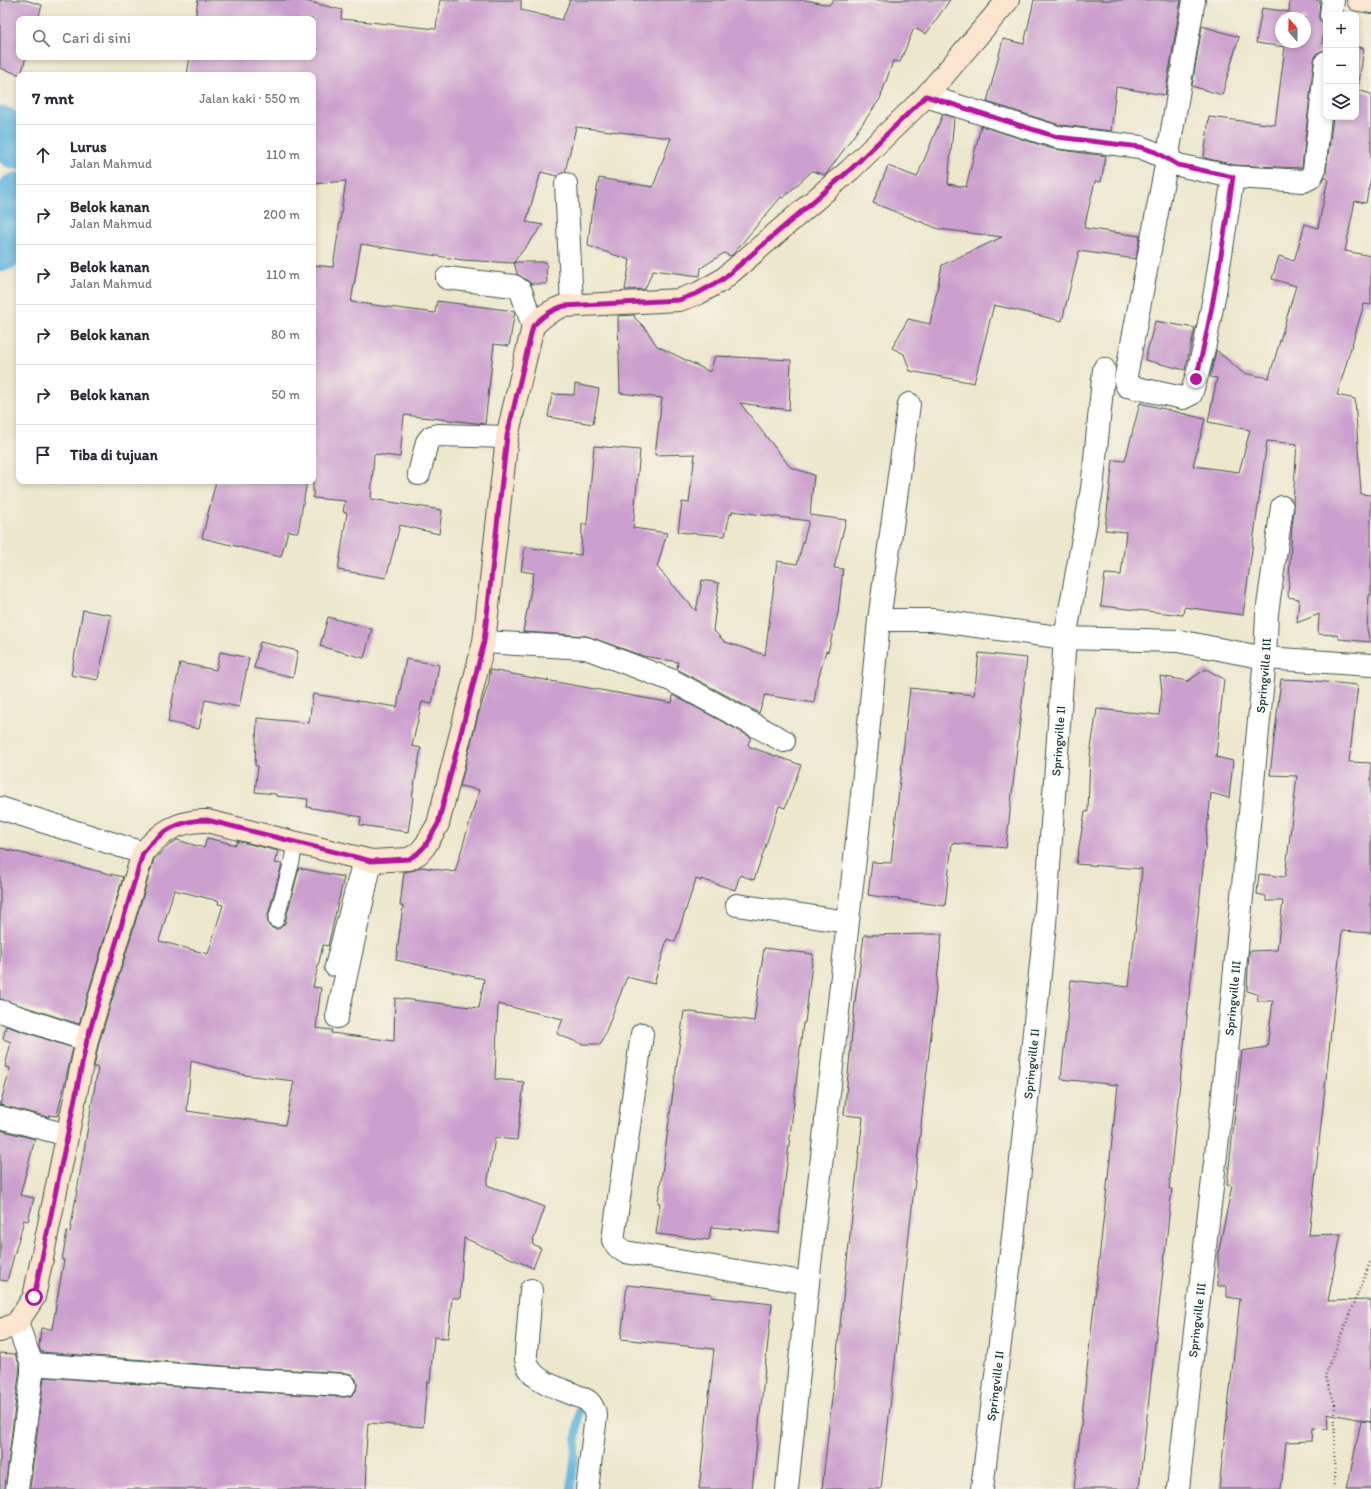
<!DOCTYPE html>
<html lang="id">
<meta charset="utf-8">
<style>
:root{--surface:#fff;--page:#f7f7f7;--text:#2b2b33;--muted:#7c7c81;--line:#e1e1e2}
body{margin:0;font-family:Itim,sans-serif;background:var(--page);color:var(--text)}
.controls{position:absolute;right:12px;top:12px;display:grid;overflow:hidden;border-radius:8px;box-shadow:0 2px 6px #0003}
.controls button{width:36px;height:36px;display:grid;place-items:center;padding:0;border:0;border-bottom:1px solid var(--line);background:var(--surface);color:var(--text);font:20px sans-serif}
.compass{position:absolute;left:1275px;top:12px;width:36px;height:36px;border-radius:50%;background:var(--surface);box-shadow:0 2px 6px #0003;rotate:340deg}
.stop{position:absolute;width:12px;height:12px;margin:-9px;border:3px solid #b5179e;border-radius:50%;background:#fff}
.stop.end{background:#b5179e;border-color:#fff;box-shadow:0 1px 4px #0008}
.list{margin:0;padding:0;list-style:none}
h2{display:flex;justify-content:space-between;align-items:center;height:52px;margin:0;padding:0 16px;font-size:17px}
h2 small{font-size:13px;font-weight:400;color:var(--muted)}
.list li{display:grid;grid-template-columns:26px 1fr auto;gap:12px;align-items:center;box-sizing:border-box;height:60px;padding:0 16px;border-top:1px solid var(--line)}
.list b{display:block;font-size:15px;white-space:nowrap}
.list p{margin:0;font-size:13px;white-space:nowrap;color:var(--muted)}
.list em{font-size:13px;font-style:normal;color:var(--muted)}
.icon{flex:none;width:22px;height:22px;fill:none;stroke:currentColor;stroke-width:2;stroke-linecap:round;stroke-linejoin:round}
.map{position:relative;flex:none;width:1371px;height:1489px;overflow:hidden}
.search{position:absolute;background:var(--surface);box-shadow:0 2px 6px #0003;left:16px;top:16px;width:300px;height:44px;display:flex;align-items:center;gap:10px;box-sizing:border-box;padding:0 14px;border-radius:8px;color:var(--muted);font-size:15px}
.panel{position:absolute;background:var(--surface);box-shadow:0 2px 6px #0003;left:16px;top:72px;width:300px;height:412px;border-radius:8px}
.map>svg:first-child{display:block}
.lines{fill:none;stroke-linecap:round;stroke-linejoin:round}
.stream{stroke:#5eb3db;stroke-width:8}
.river{stroke:#5eb3db;stroke-width:50}
.building{fill:#cca0ce;fill-rule:evenodd}
.lane-casing{stroke:#3e564b;stroke-width:17}
.street-casing{stroke:#3e564b;stroke-width:24}
.secondary-casing{stroke:#3e564b;stroke-width:24}
.path{stroke:#3e564b;stroke-width:2.5;stroke-dasharray:1 3;stroke-linecap:butt}
.lane{stroke:#fff;stroke-width:15}
.street{stroke:#fff;stroke-width:22}
.secondary{stroke:#fbe5cf;stroke-width:22}
.route{stroke:#b5179e;stroke-width:5}
.labels{text-anchor:middle;dominant-baseline:central;stroke-width:3;stroke-linejoin:round;paint-order:stroke}
.street-label{font-size:13px;fill:#1f3d34;stroke:#f7f3e8}
</style>
<div class="map">
<svg width="1371" height="1489" viewBox="0 0 1371 1489">
<rect width="100%" height="100%" fill="#f7f3e8"/>
<filter id="ink" filterUnits="userSpaceOnUse"><feTurbulence type="fractalNoise" baseFrequency=".025" numOctaves="2"/><feDisplacementMap in="SourceGraphic" scale="8" xChannelSelector="R" yChannelSelector="G"/><feConvolveMatrix kernelMatrix="1 2 1 2 8 2 1 2 1" color-interpolation-filters="sRGB"/></filter>
<filter id="wash" filterUnits="userSpaceOnUse"><feTurbulence type="fractalNoise" baseFrequency=".012" numOctaves="4" result="noise"/><feDisplacementMap in="SourceGraphic" scale="16" xChannelSelector="R" yChannelSelector="G"/><feGaussianBlur stdDeviation="0.9" result="paint"/><feColorMatrix in="noise" values="0 0 0 0 0 0 0 0 0 0 0 0 0 0 0 0 0 1.4 0 .05"/><feComposite in="paint" operator="in"/></filter>
<g filter="url(#wash)">
<rect width="100%" height="100%" fill="#ede7cd"/>
<g class="lines">
<!-- stream -->
<path class="stream" d="M 571,1489 L 579,1411"/>
<!-- river -->
<path class="river" d="M 0,131 L 19,145
M 0,247 L 19,197"/>
</g>
<g id="blocks">
<!-- building -->
<path class="building" d="M 0,0 L 25,0 L 42,5 L 38,19 L 19,19 L 19,57 L 26,57 L 21,75 L 0,68 Z
M 198,0 L 302,0 L 342,10 L 341,19 L 436,29 L 440,0 L 521,0 L 521,10 L 562,20 L 570,0 L 806,0 L 829,5 L 833,0 L 950,0 L 926,34 L 914,28 L 900,62 L 893,61 L 880,99 L 827,173 L 825,175 L 812,171 L 783,198 L 781,197 L 732,255 L 730,256 L 724,253 L 701,268 L 700,276 L 653,270 L 645,289 L 625,290 L 630,260 L 588,246 L 591,215 L 593,211 L 599,178 L 653,187 L 671,138 L 576,127 L 565,172 L 557,176 L 541,172 L 526,222 L 543,225 L 513,263 L 463,260 L 361,244 L 351,302 L 435,313 L 437,301 L 515,311 L 509,346 L 494,344 L 485,424 L 404,415 L 400,457 L 374,454 L 371,499 L 442,510 L 439,534 L 400,525 L 386,578 L 338,570 L 347,513 L 343,512 L 345,501 L 313,498 L 313,265 L 333,267 L 346,181 L 313,184 L 313,75 L 187,75 L 190,57 L 313,57 L 313,19 L 195,19 Z
M 1034,0 L 1181,0 L 1165,95 L 1116,87 L 1111,131 L 1060,125 L 987,102 L 1003,39 L 1024,44 Z
M 1290,0 L 1320,0 L 1319,13 L 1319,19 L 1325,25 L 1322,43 L 1326,44 L 1326,50 L 1321,51 L 1316,54 L 1314,61 L 1302,167 L 1301,168 L 1235,165 L 1204,158 L 1209,117 L 1275,125 L 1285,47 L 1256,43 L 1262,8 L 1289,12 ZM 1281,18 L 1305,18 L 1305,42 L 1281,42 Z
M 1202,26 L 1239,37 L 1222,95 L 1192,86 Z
M 1356,47 L 1364,48 L 1358,90 L 1371,94 L 1371,177 L 1366,203 L 1355,201 L 1345,251 L 1371,256 L 1371,305 L 1364,304 L 1337,395 L 1355,399 L 1361,494 L 1371,495 L 1371,595 L 1369,595 L 1367,629 L 1370,642 L 1339,639 L 1337,635 L 1318,634 L 1319,614 L 1297,623 L 1299,599 L 1288,597 L 1292,526 L 1294,509 L 1293,502 L 1297,444 L 1267,441 L 1243,615 L 1184,607 L 1183,615 L 1101,606 L 1105,574 L 1121,575 L 1126,532 L 1105,530 L 1113,460 L 1125,461 L 1140,403 L 1205,419 L 1193,466 L 1239,472 L 1250,430 L 1208,422 L 1217,378 L 1210,377 L 1216,350 L 1243,373 L 1269,378 L 1296,286 L 1272,279 L 1279,256 L 1294,261 L 1305,224 L 1318,228 L 1328,179 L 1324,178 L 1326,172 L 1333,117 L 1356,117 Z
M 943,114 L 954,118 L 948,184 L 966,187 L 981,126 L 1053,149 L 1106,156 L 1101,182 L 1095,181 L 1084,228 L 1140,236 L 1136,259 L 1079,251 L 1062,321 L 994,305 L 974,383 L 910,371 L 904,354 L 892,348 L 908,319 L 930,324 L 942,265 L 1002,237 L 939,229 L 873,203 L 888,166 L 917,177 Z
M 514,262 L 546,262 L 547,284 L 531,284 L 528,281 L 517,274 Z
M 635,315 L 634,317 L 645,328 L 657,346 L 710,372 L 715,356 L 791,360 L 789,410 L 740,403 L 790,467 L 814,475 L 810,515 L 846,520 L 834,568 L 843,569 L 838,613 L 828,652 L 826,651 L 817,683 L 814,703 L 765,695 L 759,713 L 677,669 L 678,662 L 643,656 L 587,636 L 523,632 L 534,573 L 521,571 L 525,547 L 581,555 L 582,524 L 587,524 L 594,446 L 640,450 L 633,528 L 667,533 L 657,567 L 696,611 L 702,580 L 719,583 L 713,630 L 725,642 L 765,655 L 777,561 L 797,564 L 809,521 L 732,511 L 732,514 L 730,514 L 725,536 L 678,532 L 682,502 L 689,503 L 695,454 L 655,455 L 662,398 L 620,393 L 618,316 Z
M 1155,321 L 1195,328 L 1185,370 L 1145,360 Z
M 575,384 L 599,389 L 593,424 L 548,417 L 552,394 L 574,395 Z
M 216,481 L 307,481 L 298,532 L 288,531 L 281,557 L 202,538 Z
M 83,610 L 111,615 L 98,680 L 71,675 Z
M 328,617 L 372,629 L 364,658 L 320,646 Z
M 260,642 L 298,651 L 293,677 L 254,668 Z
M 220,652 L 249,658 L 239,707 L 205,700 L 199,729 L 168,722 L 180,663 L 216,670 Z
M 979,653 L 1027,658 L 1006,848 L 952,843 L 945,906 L 868,895 L 872,862 L 891,863 L 910,688 L 974,695 Z
M 406,659 L 439,665 L 432,704 L 422,702 L 412,746 L 421,748 L 412,797 L 413,798 L 408,832 L 360,825 L 361,817 L 307,807 L 308,799 L 276,796 L 276,794 L 255,792 L 258,766 L 255,766 L 257,718 L 309,723 L 313,694 L 397,707 Z
M 1206,669 L 1224,679 L 1216,757 L 1233,761 L 1229,798 L 1211,793 L 1174,1138 L 1169,1189 L 1172,1189 L 1139,1489 L 1074,1489 L 1118,1085 L 1061,1079 L 1071,980 L 1129,987 L 1142,869 L 1076,864 L 1085,812 L 1088,812 L 1090,755 L 1097,709 L 1159,715 L 1162,691 L 1160,676 L 1188,681 Z
M 490,670 L 672,703 L 673,695 L 751,737 L 748,745 L 750,747 L 801,765 L 785,808 L 779,806 L 754,880 L 740,875 L 735,890 L 701,879 L 701,881 L 696,879 L 675,942 L 667,939 L 654,984 L 627,977 L 601,1044 L 582,1044 L 557,1034 L 563,1019 L 498,1004 L 495,1079 L 524,1082 L 517,1140 L 495,1138 L 487,1185 L 545,1207 L 532,1244 L 541,1248 L 533,1268 L 464,1238 L 460,1298 L 452,1298 L 448,1338 L 434,1337 L 430,1382 L 427,1382 L 423,1427 L 368,1423 L 365,1465 L 367,1465 L 366,1489 L 30,1489 L 44,1377 L 235,1391 L 344,1397 L 351,1396 L 356,1391 L 357,1385 L 356,1379 L 351,1374 L 346,1373 L 237,1367 L 41,1352 L 39,1347 L 41,1328 L 52,1329 L 64,1260 L 62,1260 L 67,1231 L 70,1232 L 98,1068 L 94,1067 L 99,1043 L 154,859 L 171,844 L 177,840 L 204,848 L 207,838 L 236,845 L 237,841 L 278,851 L 274,863 L 282,864 L 267,918 L 269,926 L 274,929 L 279,929 L 285,923 L 299,868 L 344,877 L 328,946 L 323,945 L 313,987 L 321,988 L 316,1028 L 332,1030 L 331,1033 L 394,1041 L 395,998 L 479,1008 L 484,979 L 396,960 L 403,906 L 400,906 L 404,872 L 415,870 L 421,867 L 455,872 L 479,790 L 460,786 L 478,715 L 489,682 ZM 174,890 L 219,901 L 218,904 L 223,905 L 208,954 L 159,941 ZM 191,1061 L 245,1075 L 294,1081 L 285,1125 L 187,1111 Z
M 1281,679 L 1304,680 L 1358,685 L 1349,762 L 1371,763 L 1371,933 L 1342,931 L 1309,1235 L 1341,1234 L 1328,1301 L 1371,1300 L 1371,1422 L 1327,1413 L 1328,1429 L 1313,1428 L 1312,1441 L 1286,1442 L 1281,1489 L 1219,1489 L 1240,1299 L 1227,1297 L 1227,1286 L 1218,1286 L 1218,1254 L 1232,1186 L 1227,1185 L 1242,1051 L 1267,1047 L 1273,1001 L 1258,1001 L 1257,994 L 1247,991 L 1249,951 L 1277,950 L 1283,901 L 1266,901 L 1266,896 L 1257,894 L 1259,874 L 1285,877 L 1297,776 L 1270,775 Z
M 0,848 L 123,877 L 79,1024 L 0,999 Z
M 942,934 L 881,1489 L 822,1489 L 863,1117 L 844,1115 L 856,993 L 861,959 L 864,935 Z
M 764,948 L 813,954 L 805,1023 L 803,1023 L 779,1233 L 711,1227 L 709,1240 L 656,1234 L 660,1203 L 658,1203 L 684,1011 L 754,1021 Z
M 6,1026 L 73,1048 L 57,1116 L 49,1115 L 49,1117 L 0,1105 L 10,1068 L 5,1067 L 11,1042 L 3,1039 Z
M 0,1130 L 35,1139 L 20,1195 L 34,1198 L 28,1221 L 24,1220 L 7,1281 L 0,1280 Z
M 627,1285 L 712,1294 L 711,1297 L 772,1304 L 752,1489 L 699,1489 L 714,1349 L 621,1339 Z
M 0,1353 L 15,1354 L 20,1366 L 5,1489 L 0,1489 Z
M 1361,1421 L 1371,1422 L 1371,1489 L 1347,1489 Z"/>
</g>
</g>
<g filter="url(#ink)">
<use href="#blocks" fill-opacity="0" stroke="#3e564b" stroke-width="1"/>
<g class="lines">
<!-- lane casing -->
<g class="lane-casing">
<path id="lane" d="M 276,920 L 292,861 L 295,842
M 332,968 L 359,866"/>
</g>
<!-- street casing -->
<g class="street-casing">
<g id="street">
<path d="M 1194,0 L 1167,160 L 1125,381 L 1127,386 L 1183,398 L 1191,394 L 1196,379 L 1205,344 L 1215,292 L 1233,177"/>
<path d="M 1331,15 L 1333,0"/>
<path d="M 926,96 L 1057,137 L 1140,147 L 1155,153 L 1178,165 L 1233,177 L 1304,181 L 1310,178 L 1314,171 L 1326,62"/>
<path d="M 566,184 L 572,305"/>
<path d="M 447,278 L 514,286 L 521,291 L 533,326"/>
<path d="M 419,474 L 427,442 L 431,437 L 439,435 L 507,437"/>
<path d="M 879,620 L 932,620 L 1065,638 L 1178,641 L 1265,658 L 1371,665"/>
<path d="M 484,642 L 586,648 L 671,680 L 784,741"/>
<path d="M 0,808 L 143,853"/>
<path d="M 737,905 L 847,922"/>
<path d="M 0,1011 L 87,1040"/>
<path d="M 337,1017 L 371,861"/>
<path d="M 642,1034 L 613,1240 L 618,1247 L 625,1252 L 808,1283"/>
<path d="M 0,1117 L 67,1135"/>
<path d="M 531,1290 L 526,1354 C 524,1379 556,1387 575,1395 C 579,1397 585,1398 589,1402 C 593,1406 594,1410 596,1416 L 587,1489"/>
<path d="M 32,1364 L 236,1379 L 345,1385"/>
<path d="M 17,1489 L 32,1374 L 32,1364 L 17,1323"/>
<path d="M 787,1489 L 808,1283 L 862,795 L 879,620 L 909,404"/>
<path id="s1" d="M 982,1489 L 1014,1229 L 1045,924 L 1065,638 L 1092,489 L 1104,369"/>
<path id="s2" d="M 1178,1489 L 1193,1348 L 1222,1104 L 1265,658 L 1267,613 L 1282,507"/>
</g>
</g>
<!-- secondary casing -->
<g class="secondary-casing">
<path id="secondary" d="M 1358,0 L 1371,2
M 0,1331 L 17,1323 L 34,1297 L 87,1040 L 143,853 C 160,832 179,820 207,821 L 371,861 L 409,859 L 419,853 L 425,846 L 438,824 L 484,642 L 507,437 L 533,326 C 543,316 551,310 564,306 L 679,300 L 699,293 L 722,280 L 851,169 L 926,96 L 1008,0"/>
</g>
<!-- path -->
<path class="path" d="M 1334,1489 L 1335,1404 L 1325,1376 L 1371,1260"/>
<!-- lane -->
<use href="#lane" class="lane"/>
<!-- street -->
<use href="#street" class="street"/>
<!-- secondary -->
<use href="#secondary" class="secondary"/>
</g>
</g>
<g class="lines" filter="url(#ink)">
<!-- route -->
<path class="route" d="M 34,1297 L 87,1040 L 143,853 C 160,831 179,820 207,820 L 371,861 L 409,859 L 418,853 L 425,846 L 438,824 L 484,642 L 507,436 L 533,326 C 543,316 551,310 564,306 L 679,300 L 698,293 L 722,280 L 851,169 L 926,96 L 1057,137 L 1140,147 L 1156,152 L 1178,165 L 1233,177 C 1223,244 1213,312 1196,379"/>
</g>
<g class="labels">
<!-- street labels -->
<g class="street-label">
<text stroke="none"><textPath href="#s2" startOffset="818">Springville III</textPath></text>
<text stroke="none"><textPath href="#s1" startOffset="752">Springville II</textPath></text>
<text stroke="none"><textPath href="#s2" startOffset="494">Springville III</textPath></text>
<text stroke="none"><textPath href="#s1" startOffset="428">Springville II</textPath></text>
<text stroke="none"><textPath href="#s2" startOffset="170">Springville III</textPath></text>
<text stroke="none"><textPath href="#s1" startOffset="104">Springville II</textPath></text>
</g>
</g>
</svg>
<div class="controls">
<button>+</button>
<button>−</button>
<button><svg class="icon" aria-label="layers" viewBox="0 0 24 24"><path d="M12 4l9 5-9 5-9-5zM3 14l9 5 9-5"/></svg></button>
</div>
<svg class="compass" viewBox="-18 -18 36 36"><path d="M0-13l5 13h-10z" fill="#e53935"/><path d="M0 13l5-13h-10z" fill="#7c7c81"/></svg>
<div class="stop" style="left:34px;top:1297px"></div>
<div class="stop end" style="left:1196px;top:379px"></div>
<div class="search"><svg class="icon" aria-label="search" viewBox="0 0 24 24"><circle cx="10" cy="10" r="6"/><path d="M15 15l6 6"/></svg>Cari di sini</div>
<section class="panel">
<h2>7 mnt<small>Jalan kaki · 550 m</small></h2>
<ul class="list">
<li><svg class="icon" aria-label="ahead" viewBox="0 0 24 24"><path d="M12 20V5M6 11l6-6 6 6"/></svg><div><b>Lurus</b><p>Jalan Mahmud</p></div><em>110 m</em></li>
<li><svg class="icon" aria-label="right" viewBox="0 0 24 24"><path d="M7 20v-9h11M14 6l5 5-5 5"/></svg><div><b>Belok kanan</b><p>Jalan Mahmud</p></div><em>200 m</em></li>
<li><svg class="icon" aria-label="right" viewBox="0 0 24 24"><path d="M7 20v-9h11M14 6l5 5-5 5"/></svg><div><b>Belok kanan</b><p>Jalan Mahmud</p></div><em>110 m</em></li>
<li><svg class="icon" aria-label="right" viewBox="0 0 24 24"><path d="M7 20v-9h11M14 6l5 5-5 5"/></svg><div><b>Belok kanan</b></div><em>80 m</em></li>
<li><svg class="icon" aria-label="right" viewBox="0 0 24 24"><path d="M7 20v-9h11M14 6l5 5-5 5"/></svg><div><b>Belok kanan</b></div><em>50 m</em></li>
<li><svg class="icon" aria-label="arrive" viewBox="0 0 24 24"><path d="M6 21V4h12l-3 4 3 4H6"/></svg><div><b>Tiba di tujuan</b></div></li>
</ul>
</section>
</div>
